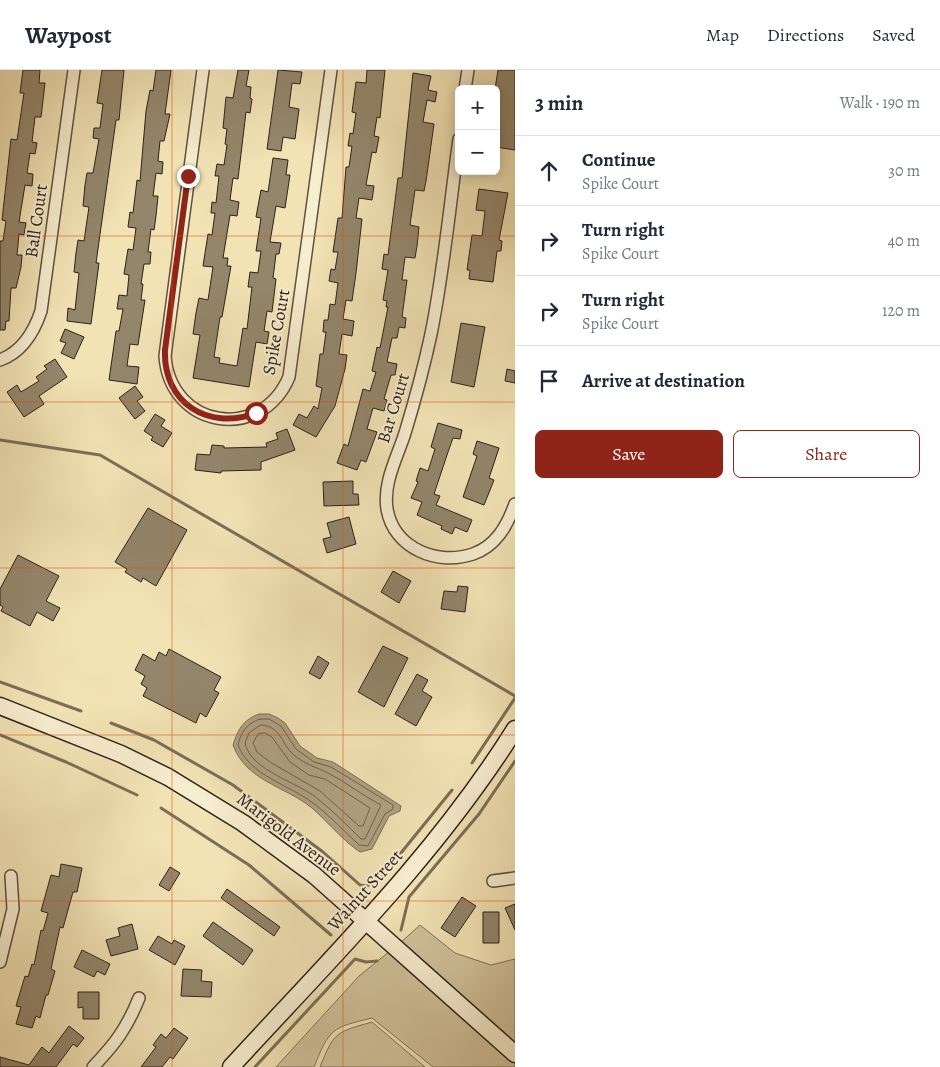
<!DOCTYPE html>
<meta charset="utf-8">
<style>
:root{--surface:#fff;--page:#f6f6f7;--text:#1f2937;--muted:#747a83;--line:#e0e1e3;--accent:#8f2418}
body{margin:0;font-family:Alegreya,serif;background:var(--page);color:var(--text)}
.controls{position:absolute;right:15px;top:15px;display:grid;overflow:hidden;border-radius:8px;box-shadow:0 2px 12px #0003}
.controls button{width:45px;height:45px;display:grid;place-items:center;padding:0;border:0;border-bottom:1px solid var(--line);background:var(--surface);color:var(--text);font:25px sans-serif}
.stop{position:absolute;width:15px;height:15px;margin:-11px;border:4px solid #8f2418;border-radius:50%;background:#fff}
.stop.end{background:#8f2418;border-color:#fff;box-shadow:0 1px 5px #0008}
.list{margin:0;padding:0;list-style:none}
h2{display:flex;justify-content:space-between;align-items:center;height:65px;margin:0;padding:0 20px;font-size:21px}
h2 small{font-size:16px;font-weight:400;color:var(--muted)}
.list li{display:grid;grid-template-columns:32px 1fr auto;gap:15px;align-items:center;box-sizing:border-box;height:70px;padding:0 20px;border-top:1px solid var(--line)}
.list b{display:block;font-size:19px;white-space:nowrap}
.list p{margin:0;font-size:16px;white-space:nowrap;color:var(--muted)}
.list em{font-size:16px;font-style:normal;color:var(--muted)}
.actions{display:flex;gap:10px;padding:15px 20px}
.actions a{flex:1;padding:11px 0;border:1px solid var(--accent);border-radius:8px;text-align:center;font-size:18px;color:var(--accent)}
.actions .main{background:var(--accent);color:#fff}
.icon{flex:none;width:28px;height:28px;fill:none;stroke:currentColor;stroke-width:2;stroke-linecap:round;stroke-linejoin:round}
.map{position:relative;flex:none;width:515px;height:997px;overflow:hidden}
header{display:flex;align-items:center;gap:30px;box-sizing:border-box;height:70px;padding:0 25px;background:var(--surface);border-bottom:1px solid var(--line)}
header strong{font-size:24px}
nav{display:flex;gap:28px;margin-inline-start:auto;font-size:18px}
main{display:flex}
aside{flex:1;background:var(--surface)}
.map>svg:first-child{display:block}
.green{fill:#d1c29b;stroke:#7f725b}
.water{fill:#afa181;stroke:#7b6e58}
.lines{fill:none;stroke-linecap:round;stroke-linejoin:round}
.shore{stroke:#6e614e;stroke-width:1}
.stream{stroke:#7b6e58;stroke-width:3}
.building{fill:#93866b;stroke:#2d211b}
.street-casing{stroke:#5e5242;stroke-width:14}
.secondary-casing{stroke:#2d211b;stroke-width:19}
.street{stroke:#f7edcf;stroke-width:11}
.secondary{stroke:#f7edcf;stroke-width:16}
.route{stroke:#8f2418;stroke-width:6}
.grid{fill:none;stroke:#df560d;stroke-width:1;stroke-opacity:0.55}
.labels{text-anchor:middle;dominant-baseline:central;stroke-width:4;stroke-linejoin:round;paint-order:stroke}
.street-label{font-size:18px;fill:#2d211b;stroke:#f7edcf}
</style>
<header>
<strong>Waypost</strong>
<nav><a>Map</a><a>Directions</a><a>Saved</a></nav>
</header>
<main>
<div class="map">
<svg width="515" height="997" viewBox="0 0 515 997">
<rect width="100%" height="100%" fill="#f2e3b5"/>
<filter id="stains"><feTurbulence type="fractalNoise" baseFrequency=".004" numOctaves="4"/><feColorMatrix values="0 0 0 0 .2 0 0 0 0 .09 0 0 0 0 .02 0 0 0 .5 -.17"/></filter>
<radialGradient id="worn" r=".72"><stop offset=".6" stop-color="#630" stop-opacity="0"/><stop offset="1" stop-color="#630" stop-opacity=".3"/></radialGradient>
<!-- green -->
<path class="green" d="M 420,855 L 455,883 L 491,895 L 515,889 L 515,977 L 399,874 Z
M 390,881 L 515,992 L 515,997 L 433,997 L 372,948 C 331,958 330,958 314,997 L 276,997 L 359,906 Z
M 372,952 L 425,997 L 320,997 C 334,962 336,962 372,952 Z"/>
<!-- water -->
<path class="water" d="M 259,644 L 269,644 L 278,648 L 285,653 L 300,676 L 317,688 L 333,692 L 401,736 L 400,741 L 389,746 L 372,779 L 360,782 C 342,770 328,752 312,738 C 285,716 246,711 233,675 C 238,659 243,650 259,644 Z"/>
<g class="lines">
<!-- shore -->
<path class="shore" d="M 260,649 L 269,649 L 281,656 L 296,679 L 314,692 L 331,697 L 393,735 L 393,739 L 385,744 L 368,776 L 359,775 C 344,761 329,745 313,733 C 288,714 250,706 238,675 C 241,662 247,653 260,649 Z
M 261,655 C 281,656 281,674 294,685 C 304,694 316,697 328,703 C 346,712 363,726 381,735 L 365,769 L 361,769 C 347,755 333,741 318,729 C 298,712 251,701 245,673 L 249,663 Z
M 265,663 L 272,667 L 290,692 L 309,705 L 325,709 L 370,738 L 363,756 L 359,756 L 320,721 L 270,692 L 257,682 L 253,673 L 258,664 Z"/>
<!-- stream -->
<path class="stream" d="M 0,370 L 100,385 L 515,626
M 0,612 L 81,641
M 111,653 L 154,670 L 233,715 L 323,782 L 360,815 L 367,816 L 379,810 L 452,720
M 0,665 L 66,692 L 137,725
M 472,693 L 515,628
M 161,738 L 249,795 L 331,865
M 401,860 L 409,827 L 479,744 L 515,691
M 255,997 L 355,889 L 366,892 L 377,891"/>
</g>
<!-- building -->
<path class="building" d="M 23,0 L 40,0 L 39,13 L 45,13 L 41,47 L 35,47 L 32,72 L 37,73 L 35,84 L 30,83 L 27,103 L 33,104 L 32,116 L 25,115 L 19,152 L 26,153 L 24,165 L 19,164 L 17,185 L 22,185 L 21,197 L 16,218 L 11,218 L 9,251 L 6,251 L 5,260 L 0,260 L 0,171 L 3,171 L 6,151 L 2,150 L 11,69 L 17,70 L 24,23 L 20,23 Z
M 102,0 L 124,0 L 119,50 L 116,50 L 96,193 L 99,193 L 91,254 L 67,251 L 68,238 L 75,240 L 79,203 L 74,202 L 76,183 L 78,170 L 84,171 L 89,137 L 83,136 L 85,115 L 87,103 L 93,103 L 99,69 L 93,68 L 94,58 L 100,58 L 103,34 L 97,33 Z
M 156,0 L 171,0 L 165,44 L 170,44 L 164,71 L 160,71 L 158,91 L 163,92 L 162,104 L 156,103 L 153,126 L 158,126 L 156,146 L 154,160 L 151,159 L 148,182 L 151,182 L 150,194 L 144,194 L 141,214 L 143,214 L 141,230 L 145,230 L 138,275 L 130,274 L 127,296 L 139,297 L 137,314 L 109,310 L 116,261 L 119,261 L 123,239 L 117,239 L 119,225 L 127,226 L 129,205 L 124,204 L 128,179 L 133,180 L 136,158 L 128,157 L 130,142 L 133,143 L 137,110 L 140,111 L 146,41 L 150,20 L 153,21 Z
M 238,0 L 249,0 L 246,16 L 251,17 L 250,28 L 252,29 L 250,43 L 246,42 L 238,109 L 233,108 L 230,130 L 239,132 L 237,146 L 230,145 L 223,188 L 228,188 L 227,196 L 231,196 L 222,247 L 220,247 L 214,287 L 220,288 L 219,293 L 237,296 L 243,258 L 247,259 L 252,217 L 248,217 L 250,202 L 258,203 L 261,181 L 256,181 L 261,148 L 256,147 L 261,120 L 268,122 L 273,88 L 288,90 L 286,105 L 290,105 L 285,138 L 276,136 L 270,172 L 281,173 L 279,184 L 276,184 L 273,208 L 276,209 L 272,242 L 267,241 L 264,261 L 269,262 L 267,274 L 256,272 L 249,317 L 193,308 L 200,265 L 193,264 L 196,243 L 199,228 L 208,230 L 213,197 L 203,196 L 208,164 L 212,165 L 215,143 L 211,143 L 212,132 L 216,133 L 219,106 L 215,106 L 217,94 L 224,95 L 227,75 L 225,74 L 227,59 L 223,58 L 226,27 L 233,28 Z
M 278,0 L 302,2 L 300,14 L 292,13 L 289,37 L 299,39 L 295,69 L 283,67 L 281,81 L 267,79 Z
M 367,0 L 385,0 L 380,48 L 377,47 L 374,66 L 379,67 L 376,83 L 372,82 L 366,115 L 374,116 L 372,130 L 359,128 L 356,148 L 362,149 L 356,203 L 352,231 L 346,230 L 343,249 L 354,251 L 352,266 L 342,264 L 339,284 L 347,285 L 345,299 L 335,336 L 316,367 L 293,355 L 299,344 L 307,348 L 314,336 L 318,339 L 322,318 L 316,316 L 320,284 L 323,284 L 326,262 L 323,262 L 324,250 L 328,250 L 330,234 L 335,235 L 338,213 L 329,211 L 331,199 L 335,200 L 338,182 L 333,182 L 338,148 L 342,148 L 346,97 L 349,97 L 352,76 L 348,76 L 350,63 L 353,64 L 356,43 L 352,42 L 356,12 L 366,13 Z
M 498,0 L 515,0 L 515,80 L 496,77 L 495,19 Z
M 413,3 L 431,6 L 428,20 L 437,22 L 435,32 L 427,30 L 423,52 L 434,54 L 426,111 L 424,121 L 415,120 L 410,155 L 419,157 L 417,176 L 415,188 L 405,187 L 402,210 L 407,210 L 402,247 L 406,248 L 405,258 L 399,257 L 397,268 L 392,268 L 387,292 L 397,294 L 395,305 L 391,305 L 384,329 L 387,330 L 384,341 L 373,338 L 367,359 L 377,362 L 366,392 L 361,390 L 357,400 L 337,393 L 344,374 L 348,376 L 363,319 L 370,321 L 376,302 L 372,301 L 377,277 L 380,278 L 388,237 L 386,237 L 387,231 L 383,230 L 388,200 L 382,199 L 384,184 L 388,185 L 398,108 L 402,108 Z
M 479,119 L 508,123 L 499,170 L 502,171 L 501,181 L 497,181 L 493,212 L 469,209 L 470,200 L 467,200 L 472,165 L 482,166 L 485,141 L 476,140 Z
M 461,253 L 485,257 L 474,317 L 451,312 Z
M 65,259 L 84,267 L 74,289 L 61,283 L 66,273 L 60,271 Z
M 55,289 L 67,307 L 39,326 L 44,334 L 24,347 L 7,322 L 17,315 L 21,322 L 39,311 L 36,307 L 47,299 L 44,296 Z
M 507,299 L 515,301 L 515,313 L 505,311 Z
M 135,316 L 143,327 L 137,331 L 145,341 L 135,349 L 119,328 Z
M 155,344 L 165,350 L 161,356 L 172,363 L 163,377 L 151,370 L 153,367 L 144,361 Z
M 438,353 L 462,360 L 460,369 L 453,368 L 448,382 L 434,424 L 440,426 L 436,435 L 472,450 L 467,462 L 455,457 L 452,464 L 441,459 L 442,456 L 417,445 L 422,432 L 411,428 L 418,412 L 416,411 L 420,398 L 428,401 L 435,379 L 431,377 Z
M 287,359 L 295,380 L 261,392 L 261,400 L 221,401 L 221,403 L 195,400 L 197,384 L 210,385 L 212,375 L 224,376 L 224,378 L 267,377 L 266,373 L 278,369 L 276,363 Z
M 477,371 L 499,378 L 489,408 L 494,410 L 484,435 L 463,427 L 477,386 L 473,384 Z
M 353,411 L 353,424 L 358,424 L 359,435 L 324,436 L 323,412 Z
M 148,438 L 187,460 L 156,516 L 143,508 L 141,512 L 125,502 L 127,499 L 115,492 Z
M 349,447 L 356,474 L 327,483 L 323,469 L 331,467 L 327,453 Z
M 18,485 L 59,506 L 46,531 L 60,538 L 53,551 L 37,542 L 30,556 L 1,541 L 3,537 L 0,535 L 0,519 Z
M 393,501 L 411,511 L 399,533 L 381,522 Z
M 458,516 L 468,517 L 465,542 L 441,539 L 444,521 L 457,522 Z
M 383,576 L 408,588 L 384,637 L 358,622 Z
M 169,579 L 221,607 L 214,620 L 219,623 L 206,647 L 200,643 L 196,653 L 143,626 L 147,618 L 141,614 L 145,606 L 135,600 L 143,584 L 155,591 L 159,582 L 166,586 Z
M 318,586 L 329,593 L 320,609 L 309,603 Z
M 417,604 L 428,610 L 422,621 L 432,627 L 416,656 L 395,644 Z
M 61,794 L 82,798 L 77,822 L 73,822 L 63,858 L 60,857 L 51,899 L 55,901 L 48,925 L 46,925 L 40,948 L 36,946 L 32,958 L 16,954 L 21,937 L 16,936 L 25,906 L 28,907 L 32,894 L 34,895 L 41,860 L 43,861 L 48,843 L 41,841 L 51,805 L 59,807 Z
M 170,797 L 180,803 L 169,821 L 159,815 Z
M 227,819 L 280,857 L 274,866 L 221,828 Z
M 462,827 L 476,836 L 455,867 L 441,858 Z
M 515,834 L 515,860 L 505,838 Z
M 483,842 L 499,842 L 499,873 L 483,873 Z
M 213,852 L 253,880 L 243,895 L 203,866 Z
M 132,854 L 138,879 L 111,886 L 106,870 L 120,866 L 118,858 Z
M 158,866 L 172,874 L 174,870 L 185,876 L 175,895 L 149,880 Z
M 82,880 L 110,894 L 105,905 L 97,901 L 94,907 L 74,897 Z
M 183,899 L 202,900 L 201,911 L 212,912 L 211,927 L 181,926 Z
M 78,922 L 99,922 L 99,949 L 83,949 L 83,937 L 78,938 Z
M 69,956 L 84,968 L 77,977 L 73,974 L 56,997 L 0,997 L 0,987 L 29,995 L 42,977 L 49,983 Z
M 174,958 L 188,968 L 173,989 L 170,987 L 162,997 L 141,997 L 156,977 L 153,975 L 161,964 L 166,968 Z"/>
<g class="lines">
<!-- street casing -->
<g class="street-casing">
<path id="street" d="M 203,0 L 165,286 C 170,358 261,373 289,307 L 331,0
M 465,19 L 468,0
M 459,69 C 450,133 444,200 431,264 C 424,297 415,330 405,363 C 397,388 383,412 387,439 C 394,479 438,496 473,484 C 496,476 507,456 515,434
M 0,290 C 22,282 34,262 41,241 L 74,0
M 493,811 L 515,808
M 0,892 L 13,839 L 11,806
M 93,997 C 115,974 127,958 139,928"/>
</g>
<!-- secondary casing -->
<g class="secondary-casing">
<path id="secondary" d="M 0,636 L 121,684 L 168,707 L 243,753 L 314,805 L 515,984
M 231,997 C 330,889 437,784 515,659"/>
</g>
<!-- street -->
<use href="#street" class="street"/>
<!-- secondary -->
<use href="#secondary" class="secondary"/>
</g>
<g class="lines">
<!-- route -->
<path class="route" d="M 188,106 L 165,280 C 163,333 208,361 256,343"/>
</g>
<!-- grid -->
<path class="grid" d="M 172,0 L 172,997M 343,0 L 343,997M 0,166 L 515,166M 0,332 L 515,332M 0,498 L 515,498M 0,665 L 515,665M 0,831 L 515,831"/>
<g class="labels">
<!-- street labels -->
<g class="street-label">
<text transform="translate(36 151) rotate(-82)">Ball Court</text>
<text transform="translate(276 262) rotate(-80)">Spike Court</text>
<text transform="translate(393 338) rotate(-73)">Bar Court</text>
<text transform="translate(289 764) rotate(37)">Marigold Avenue</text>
<text transform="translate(365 820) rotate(-48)">Walnut Street</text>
</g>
</g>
<rect width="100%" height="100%" filter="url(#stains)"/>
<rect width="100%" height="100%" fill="url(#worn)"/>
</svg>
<div class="controls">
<button>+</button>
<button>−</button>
</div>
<div class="stop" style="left:256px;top:343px"></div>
<div class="stop end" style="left:188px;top:106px"></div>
</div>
<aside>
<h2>3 min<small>Walk · 190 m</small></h2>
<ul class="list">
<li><svg class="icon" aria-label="ahead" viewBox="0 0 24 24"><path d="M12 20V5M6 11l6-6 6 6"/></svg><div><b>Continue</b><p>Spike Court</p></div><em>30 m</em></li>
<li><svg class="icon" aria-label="right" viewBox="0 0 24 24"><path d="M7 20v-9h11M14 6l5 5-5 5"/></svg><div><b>Turn right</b><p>Spike Court</p></div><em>40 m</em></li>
<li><svg class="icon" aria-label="right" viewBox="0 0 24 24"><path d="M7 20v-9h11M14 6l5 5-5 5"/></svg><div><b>Turn right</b><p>Spike Court</p></div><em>120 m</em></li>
<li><svg class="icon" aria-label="arrive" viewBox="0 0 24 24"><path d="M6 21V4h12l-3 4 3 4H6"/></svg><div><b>Arrive at destination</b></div></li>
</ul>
<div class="actions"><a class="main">Save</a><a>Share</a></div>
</aside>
</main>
